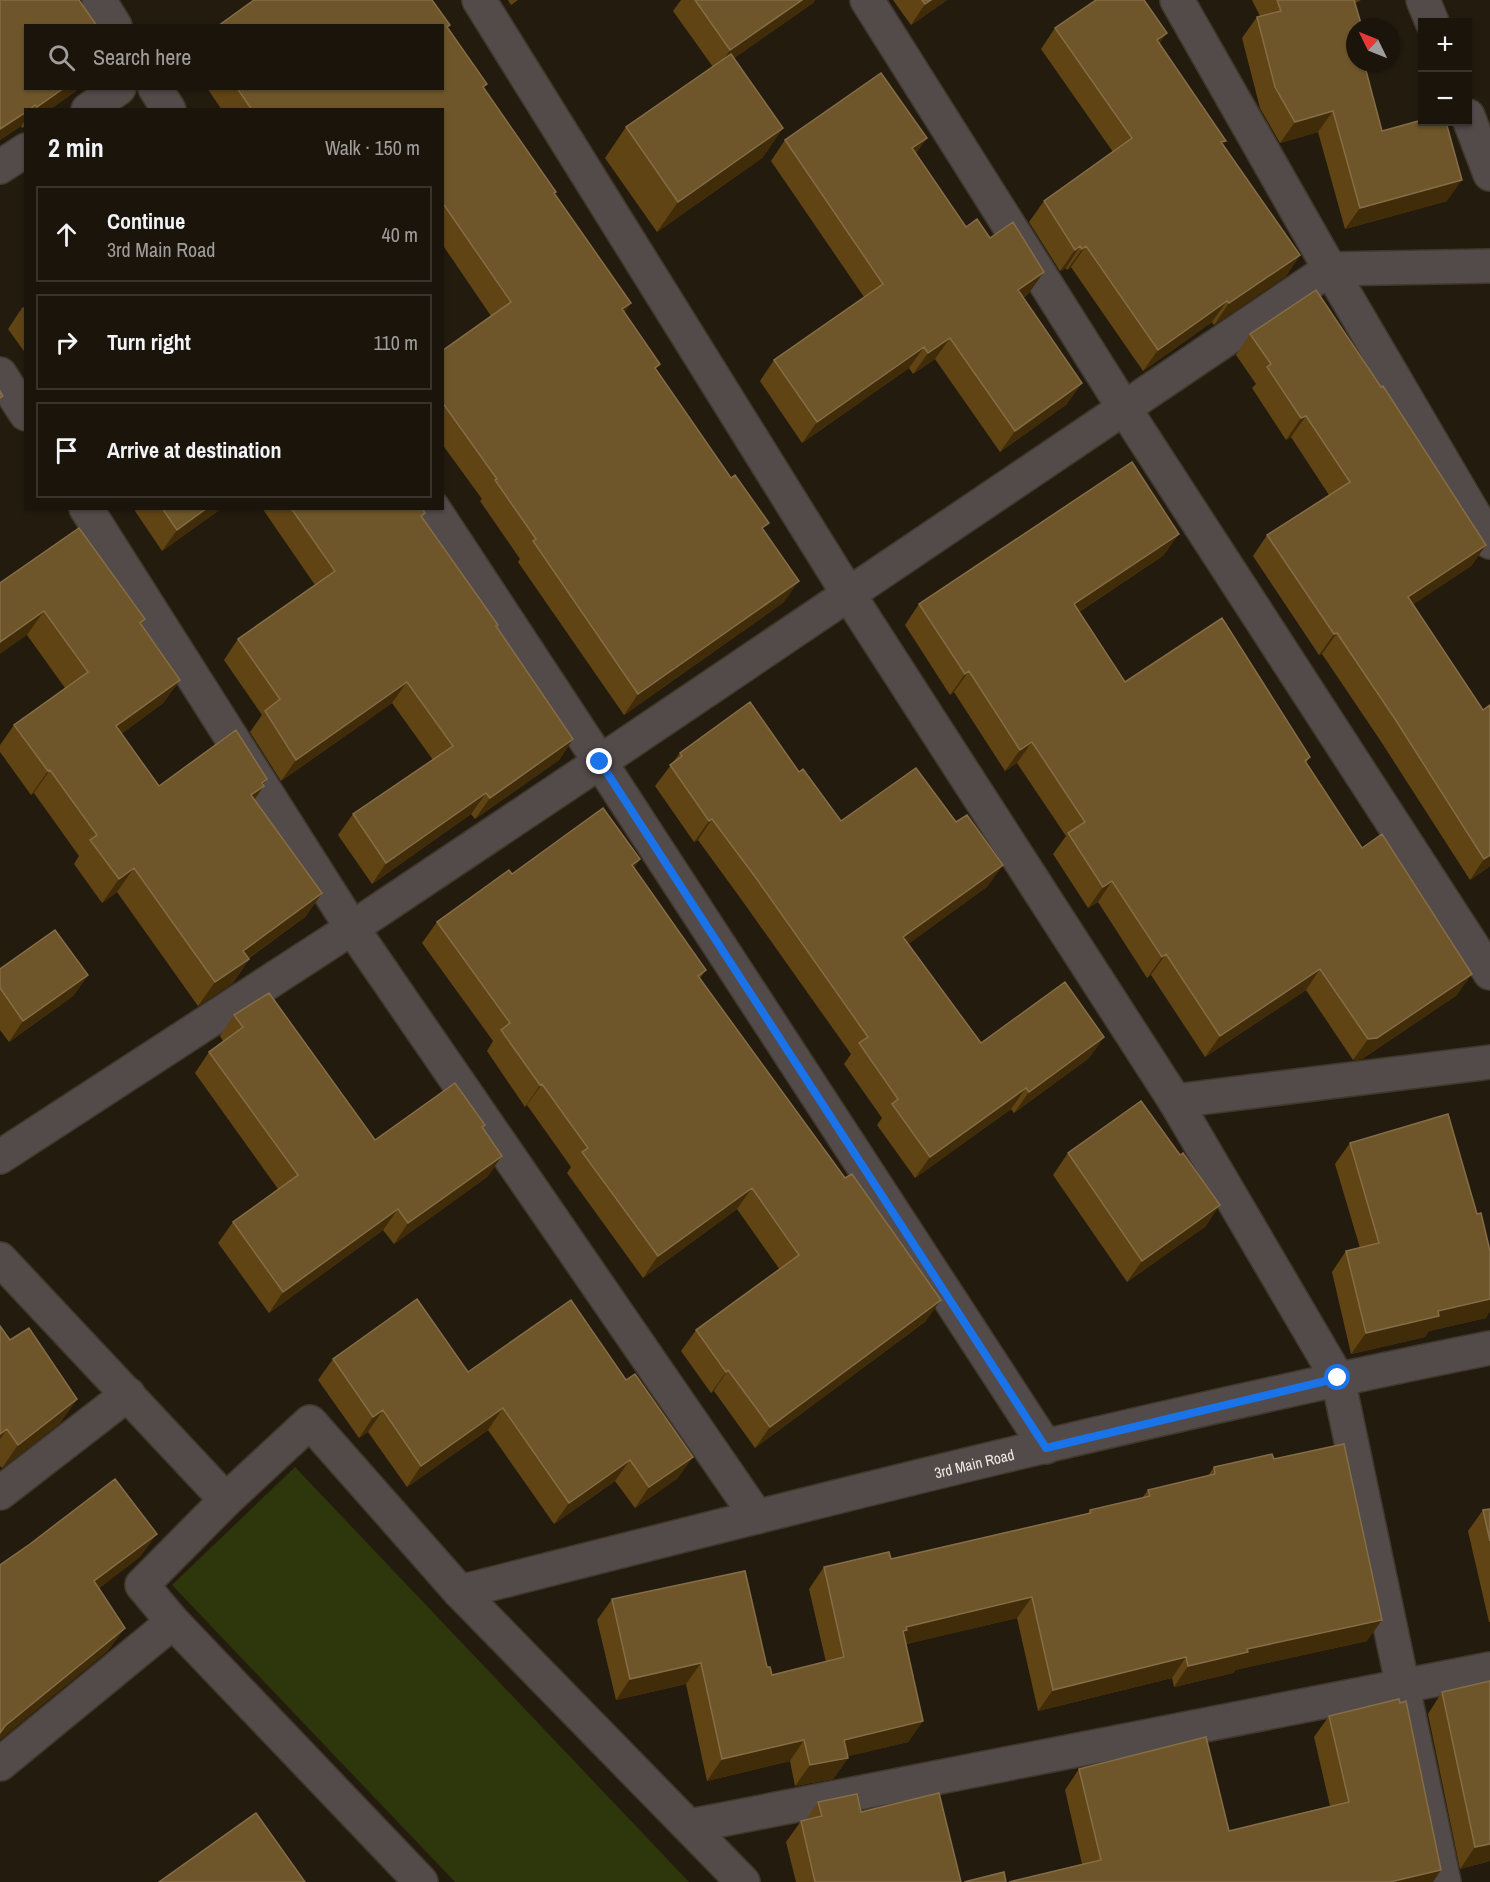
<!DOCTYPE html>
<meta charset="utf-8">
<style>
:root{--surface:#1b140b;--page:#282119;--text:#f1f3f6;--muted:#a09e9d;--line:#39332c}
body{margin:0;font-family:"Archivo Narrow",sans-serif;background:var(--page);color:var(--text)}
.controls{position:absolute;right:18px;top:18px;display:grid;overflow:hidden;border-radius:0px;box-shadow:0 2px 4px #0004}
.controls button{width:54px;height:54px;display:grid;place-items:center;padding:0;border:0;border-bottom:2px solid var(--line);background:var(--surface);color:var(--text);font:30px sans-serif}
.compass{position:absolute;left:1346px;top:18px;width:54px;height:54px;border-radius:50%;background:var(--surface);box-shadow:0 2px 4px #0004;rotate:313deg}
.stop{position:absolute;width:18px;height:18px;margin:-14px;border:4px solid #1a73e8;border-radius:50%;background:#fff}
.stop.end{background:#1a73e8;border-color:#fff;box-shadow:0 2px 6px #0008}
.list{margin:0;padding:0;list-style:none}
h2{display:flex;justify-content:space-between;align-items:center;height:78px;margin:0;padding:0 24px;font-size:26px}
h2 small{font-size:20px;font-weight:400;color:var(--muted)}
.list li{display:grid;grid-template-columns:39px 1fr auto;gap:18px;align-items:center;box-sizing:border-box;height:96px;margin:0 12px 12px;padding:0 12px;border:2px solid var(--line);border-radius:0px}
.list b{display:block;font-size:22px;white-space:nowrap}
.list p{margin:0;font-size:20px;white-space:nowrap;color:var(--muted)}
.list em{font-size:20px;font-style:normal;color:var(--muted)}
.icon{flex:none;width:33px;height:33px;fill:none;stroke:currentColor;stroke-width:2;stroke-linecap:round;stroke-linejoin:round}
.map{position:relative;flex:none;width:1490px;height:1882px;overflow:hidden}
.search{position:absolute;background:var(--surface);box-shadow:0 2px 4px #0004;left:24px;top:24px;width:420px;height:66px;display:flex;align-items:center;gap:15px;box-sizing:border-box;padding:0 21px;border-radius:0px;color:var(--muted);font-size:22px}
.panel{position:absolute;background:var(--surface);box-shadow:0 2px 4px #0004;left:24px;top:108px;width:420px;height:402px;border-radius:0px}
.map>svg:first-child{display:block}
.green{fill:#2e360c}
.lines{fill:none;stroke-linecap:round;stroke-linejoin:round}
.street-casing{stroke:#41382c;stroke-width:36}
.street{stroke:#534a4a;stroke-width:33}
.wall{fill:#604414}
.shaded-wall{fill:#412c09}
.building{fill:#6f562a;stroke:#846d47;stroke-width:1.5}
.route{stroke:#1a73e8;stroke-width:8}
.labels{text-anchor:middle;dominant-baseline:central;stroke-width:6;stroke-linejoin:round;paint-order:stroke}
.street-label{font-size:15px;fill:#f0e9e1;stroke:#241b0f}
</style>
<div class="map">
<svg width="1490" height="1882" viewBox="0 0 1490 1882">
<rect width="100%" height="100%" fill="#241b0f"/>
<!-- green -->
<path class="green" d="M 295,1467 L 689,1882 L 455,1882 L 172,1585 Z"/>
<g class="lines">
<!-- street casing -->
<g class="street-casing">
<g id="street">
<path d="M 99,0 L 115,26"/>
<path d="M 479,0 L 849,595 L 1175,1101 L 1338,1379 L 1444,1882"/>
<path d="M 867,0 L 1124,408 L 1490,973"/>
<path d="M 1177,0 L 1330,269 L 1490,542"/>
<path d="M 1423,0 L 1432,22"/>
<path d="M 155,88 L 169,110"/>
<path d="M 88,110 L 119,88"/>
<path d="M 1468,116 L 1490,174"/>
<path d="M 0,167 L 26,150"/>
<path d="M 0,374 L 26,414"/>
<path d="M 86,508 L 352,928 L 757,1517"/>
<path d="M 433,508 L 600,762 L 1046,1447"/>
<path d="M 1175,1101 L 1490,1062"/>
<path d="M 0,1157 L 352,928 L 600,762 L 1330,269 L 1490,266"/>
<path d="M 0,1259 L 226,1500 L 310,1422 L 460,1592 L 743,1882"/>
<path d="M 0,1493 L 128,1394"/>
<path d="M 226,1500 L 142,1585 L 173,1622 L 421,1882"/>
<path id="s1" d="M 460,1592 C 802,1505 1144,1417 1490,1348"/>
<path d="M 0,1764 L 173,1622"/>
<path d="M 690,1826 L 1490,1669"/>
</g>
</g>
<!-- street -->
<use href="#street" class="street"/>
</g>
<!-- wall -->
<path class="wall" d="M 0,0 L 26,88 L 80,88 L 49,110 L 26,110 L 26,126 L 22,128 L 21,126 L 0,140 Z
M 254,0 L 450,25 L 447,28 L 484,89 L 556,192 L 554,194 L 624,313 L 656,370 L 764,531 L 784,602 L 624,715 L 518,562 L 520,559 L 480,501 L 482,499 L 442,444 L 442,351 L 491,316 L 442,244 L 442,110 L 222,110 L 207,88 L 442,88 Z
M 508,0 L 518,0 L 511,5 Z
M 681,0 L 815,0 L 813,3 L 734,58 L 783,128 L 762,158 L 657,232 L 605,158 L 626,127 L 713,67 L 673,11 Z
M 893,0 L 947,0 L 911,25 Z
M 1252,0 L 1361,0 L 1355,3 L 1355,27 L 1382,131 L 1447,201 L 1345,229 L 1318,132 L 1280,143 L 1260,108 L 1242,38 L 1257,17 L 1260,16 Z
M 1055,28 L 1159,44 L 1223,145 L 1300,255 L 1286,276 L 1214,325 L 1212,322 L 1143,371 L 1071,267 L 1067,270 L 1066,268 L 1060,271 L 1029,222 L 1044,201 L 1113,152 L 1041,49 Z
M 927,138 L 915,154 L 966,227 L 1029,293 L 1023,298 L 1067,404 L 1000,452 L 935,359 L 913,374 L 909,368 L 802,443 L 760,381 L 774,360 L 864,297 L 771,161 L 785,140 Z
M 26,306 L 26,354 L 8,329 L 22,308 Z
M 1250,334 L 1486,545 L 1471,566 L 1413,604 L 1490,866 L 1470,880 L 1380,740 L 1322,654 L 1319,655 L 1253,556 L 1267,535 L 1329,495 L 1291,437 L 1286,440 L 1252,388 L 1256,384 L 1236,355 Z
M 133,508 L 222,508 L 162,551 Z
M 262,508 L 422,508 L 422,518 L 573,739 L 559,760 L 475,819 L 471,814 L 372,884 L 338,835 L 353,814 L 433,760 L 392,703 L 281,781 L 250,732 L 262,715 L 224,660 L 238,639 L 315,585 Z
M 1164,555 L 1079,612 L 1125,682 L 1310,757 L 1306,763 L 1457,995 L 1362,1059 L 1353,1060 L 1306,990 L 1205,1057 L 1151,975 L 1147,978 L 1098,902 L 1088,908 L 1053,854 L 1066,836 L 1017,763 L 1005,771 L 954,692 L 950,695 L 905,625 L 919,604 Z
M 0,583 L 145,619 L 141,624 L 180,680 L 163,703 L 121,734 L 159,786 L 267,779 L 255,800 L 322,893 L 305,917 L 249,958 L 249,959 L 233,983 L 198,1006 L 117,892 L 102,903 L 74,864 L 79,856 L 34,793 L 31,795 L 0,752 L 0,745 L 14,725 L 65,688 L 27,635 Z
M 680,753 L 799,772 L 841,821 L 988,886 L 908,944 L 981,1043 L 1104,1037 L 1089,1058 L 1014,1113 L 1011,1109 L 915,1178 L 877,1125 L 882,1118 L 844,1064 L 851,1054 L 741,899 L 698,840 L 694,842 L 655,786 Z
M 640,859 L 634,868 L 706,970 L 700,978 L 926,1321 L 755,1448 L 714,1391 L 711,1393 L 681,1351 L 696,1330 L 780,1270 L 737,1209 L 643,1278 L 567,1173 L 571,1167 L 527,1105 L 525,1107 L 487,1051 L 493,1041 L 422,943 L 437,922 L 512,874 Z
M 0,969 L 88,975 L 73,996 L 9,1042 L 0,1030 Z
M 234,1015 L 375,1140 L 483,1128 L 502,1156 L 487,1177 L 394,1244 L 383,1230 L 269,1313 L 218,1243 L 233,1222 L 278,1189 L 195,1073 L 209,1052 L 223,1041 L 220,1036 Z
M 1350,1143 L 1486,1318 L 1429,1331 L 1425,1337 L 1351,1354 L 1332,1272 L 1346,1251 L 1360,1248 L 1335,1164 Z
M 1068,1153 L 1206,1226 L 1127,1282 L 1053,1175 Z
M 0,1326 L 10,1340 L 77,1399 L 60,1423 L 2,1468 L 0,1466 Z
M 333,1359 L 468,1372 L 678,1478 L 635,1508 L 615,1481 L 554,1524 L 488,1430 L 407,1487 L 368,1432 L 359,1438 L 318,1380 Z
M 1274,1459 L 1367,1641 L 1235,1670 L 1233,1673 L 1174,1687 L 1172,1678 L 1038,1711 L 1017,1618 L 906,1644 L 923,1721 L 908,1742 L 848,1756 L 848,1758 L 833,1779 L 795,1786 L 790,1761 L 707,1781 L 686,1684 L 616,1700 L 597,1620 L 612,1599 L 767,1667 L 772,1675 L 826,1662 L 809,1589 L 824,1567 L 891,1559 L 1088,1513 L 1090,1510 L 1142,1498 L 1148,1490 L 1208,1476 L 1214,1467 Z
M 1490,1509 L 1490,1622 L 1489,1622 L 1468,1531 L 1483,1510 Z
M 1490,1681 L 1490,1861 L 1460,1869 L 1428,1714 L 1442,1692 Z
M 1329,1716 L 1441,1870 L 1433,1882 L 1009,1882 L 1082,1864 L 1065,1790 L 1079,1769 L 1229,1831 L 1330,1806 L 1314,1737 Z
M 818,1802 L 861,1812 L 961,1882 L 796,1882 L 786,1842 L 801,1821 L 806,1820 Z"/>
<!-- shaded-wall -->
<path class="shaded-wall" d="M 802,0 L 815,0 L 813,3 L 716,71 L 730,50 Z
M 931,0 L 947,0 L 911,25 L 925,4 Z
M 1167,33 L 1152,54 L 1157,40 Z
M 64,88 L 80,88 L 49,110 L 36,110 L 37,107 Z
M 1333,111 L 1318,132 L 1280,143 L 1295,122 Z
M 26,112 L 26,119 L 21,126 L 0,140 L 0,129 Z
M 783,128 L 762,158 L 657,232 L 678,202 Z
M 927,138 L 912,159 L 912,148 Z
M 1462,180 L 1447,201 L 1345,229 L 1360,208 Z
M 1080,246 L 1066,268 L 1060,271 L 1075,250 Z
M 1086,246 L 1071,267 L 1067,270 L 1082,249 Z
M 1300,255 L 1286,276 L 1214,325 L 1229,303 Z
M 1044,272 L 1029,293 L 1003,311 L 1018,290 Z
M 1227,301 L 1212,322 L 1143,371 L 1158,350 Z
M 631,303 L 617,324 L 622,309 Z
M 950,338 L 935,359 L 913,374 L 928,353 Z
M 924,347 L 909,368 L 802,443 L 817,422 Z
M 1082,383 L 1067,404 L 1000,452 L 1015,431 Z
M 1306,416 L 1291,437 L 1286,440 L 1301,418 Z
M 207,508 L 222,508 L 162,551 L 177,530 Z
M 1179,534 L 1164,555 L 1059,625 L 1074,604 Z
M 1486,545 L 1471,566 L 1393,618 L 1408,597 Z
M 799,581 L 784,602 L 624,715 L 638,694 Z
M 44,611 L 27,635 L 0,654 L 0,642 Z
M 1337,633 L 1322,654 L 1319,655 L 1334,634 Z
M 969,671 L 954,692 L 950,695 L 965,674 Z
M 180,680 L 163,703 L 99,750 L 116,726 Z
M 407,682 L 392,703 L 281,781 L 296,760 Z
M 573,739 L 559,760 L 475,819 L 490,798 Z
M 1032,742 L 1017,763 L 1005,771 L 1020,750 Z
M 50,770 L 34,793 L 31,795 L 48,771 Z
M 267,779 L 261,788 L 264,786 L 247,810 L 251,795 L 262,783 Z
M 486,793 L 471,814 L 372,884 L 386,863 Z
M 712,819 L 698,840 L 694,842 L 709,821 Z
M 1490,855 L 1490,866 L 1470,880 L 1484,859 Z
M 640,859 L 626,880 L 632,865 Z
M 1003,865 L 988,886 L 889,958 L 903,937 Z
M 134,868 L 117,892 L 102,903 L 119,879 Z
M 1112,881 L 1098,902 L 1088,908 L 1103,887 Z
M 322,893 L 305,917 L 226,974 L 243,951 Z
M 1166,954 L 1151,975 L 1147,978 L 1162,957 Z
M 249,959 L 233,983 L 198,1006 L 215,982 Z
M 1320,969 L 1306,990 L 1205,1057 L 1220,1036 Z
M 1472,974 L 1457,995 L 1362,1059 L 1353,1060 L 1368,1039 Z
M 88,975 L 73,996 L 9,1042 L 23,1021 Z
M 1104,1037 L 1089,1058 L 1014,1113 L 1029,1092 Z
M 542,1084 L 527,1105 L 525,1107 L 540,1085 Z
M 1026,1088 L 1011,1109 L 915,1178 L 930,1157 Z
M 502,1156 L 487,1177 L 394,1244 L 408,1223 Z
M 752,1188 L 737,1209 L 643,1278 L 658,1256 Z
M 1220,1205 L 1206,1226 L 1127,1282 L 1142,1261 Z
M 398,1209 L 383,1230 L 269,1313 L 283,1292 Z
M 1490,1299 L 1490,1312 L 1486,1318 L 1429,1331 L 1425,1337 L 1351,1354 L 1366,1333 L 1438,1311 Z
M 941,1300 L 926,1321 L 755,1448 L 770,1427 Z
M 728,1370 L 714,1391 L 711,1393 L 726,1372 Z
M 77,1399 L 60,1423 L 2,1468 L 18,1445 Z
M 503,1408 L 488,1430 L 407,1487 L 421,1466 Z
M 383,1410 L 368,1432 L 359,1438 L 373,1417 Z
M 7,1429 L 0,1439 L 0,1434 Z
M 693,1457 L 678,1478 L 635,1508 L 649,1487 Z
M 630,1460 L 615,1481 L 554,1524 L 569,1503 Z
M 157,1534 L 140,1557 L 78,1605 L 94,1581 Z
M 1032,1597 L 1017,1618 L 895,1647 L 906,1627 Z
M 1382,1620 L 1367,1641 L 1235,1670 L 1233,1673 L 1174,1687 L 1188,1666 L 1247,1649 Z
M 125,1628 L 108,1651 L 0,1740 L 0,1733 L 5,1726 Z
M 1186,1657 L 1172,1678 L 1038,1711 L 1053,1690 Z
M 701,1663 L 686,1684 L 616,1700 L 630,1679 Z
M 923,1721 L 908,1742 L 829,1761 L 844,1740 Z
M 804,1740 L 790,1761 L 707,1781 L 722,1759 Z
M 848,1758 L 833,1779 L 795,1786 L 810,1765 Z
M 1490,1844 L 1490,1861 L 1460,1869 L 1475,1847 Z
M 1441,1870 L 1433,1882 L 1390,1882 Z"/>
<!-- building -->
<path class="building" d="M 0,0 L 79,0 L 97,26 L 26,26 L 26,88 L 64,88 L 37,107 L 35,105 L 29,110 L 26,110 L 26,112 L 0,129 Z
M 254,0 L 432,0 L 450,25 L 447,27 L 487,84 L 483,87 L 556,192 L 554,193 L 631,303 L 622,309 L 660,364 L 655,368 L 731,478 L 735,475 L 769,523 L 762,528 L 799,581 L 638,694 L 533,541 L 536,539 L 495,480 L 497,479 L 442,402 L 442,351 L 511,302 L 442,202 L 442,110 L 252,110 L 237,88 L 442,88 L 442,26 L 218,26 Z
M 695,0 L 802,0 L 730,50 Z
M 922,0 L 931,0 L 925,4 Z
M 1096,0 L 1144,0 L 1167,33 L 1157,40 L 1226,141 L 1221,142 L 1300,255 L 1229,303 L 1227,301 L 1158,350 L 1086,246 L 1082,249 L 1080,246 L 1075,250 L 1044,201 L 1132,138 L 1055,28 Z
M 1277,0 L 1354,0 L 1362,27 L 1355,27 L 1355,63 L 1364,63 L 1382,131 L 1422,120 L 1422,122 L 1446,122 L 1462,180 L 1360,208 L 1333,111 L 1295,122 L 1275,87 L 1257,17 L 1281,11 Z
M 731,54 L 783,128 L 678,202 L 626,127 Z
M 881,73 L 927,138 L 912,148 L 966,227 L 977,219 L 990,238 L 1013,222 L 1044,272 L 1018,290 L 1082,383 L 1015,431 L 950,338 L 928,353 L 924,347 L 817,422 L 774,360 L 883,284 L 785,140 Z
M 1316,290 L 1381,387 L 1383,386 L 1486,545 L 1408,597 L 1483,710 L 1490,705 L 1490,855 L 1484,859 L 1395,719 L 1337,633 L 1334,634 L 1267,535 L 1350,482 L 1306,416 L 1301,418 L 1267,367 L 1271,364 L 1250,334 Z
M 0,391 L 3,396 L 0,398 Z
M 1132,462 L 1179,534 L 1074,604 L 1125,682 L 1222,618 L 1310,757 L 1305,761 L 1362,848 L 1382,834 L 1472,974 L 1377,1038 L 1368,1039 L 1320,969 L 1220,1036 L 1166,954 L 1162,957 L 1112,881 L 1103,887 L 1068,833 L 1085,822 L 1032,742 L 1020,750 L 969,671 L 965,674 L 919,604 Z
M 162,508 L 207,508 L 177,530 Z
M 291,508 L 422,508 L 425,513 L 421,516 L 498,625 L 496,626 L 573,739 L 490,798 L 486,793 L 386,863 L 353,814 L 453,746 L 407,682 L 296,760 L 265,711 L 280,699 L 238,639 L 335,571 Z
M 79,528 L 145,619 L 140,623 L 180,680 L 116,726 L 159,786 L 236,730 L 267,779 L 262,783 L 264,786 L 251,795 L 322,893 L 243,951 L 249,959 L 215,982 L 134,868 L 119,879 L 90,840 L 97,835 L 50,770 L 48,771 L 14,725 L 88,672 L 44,611 L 0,642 L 0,583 Z
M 750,702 L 799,772 L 803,769 L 841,821 L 916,768 L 956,822 L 967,815 L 1003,865 L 903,937 L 981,1043 L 1065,982 L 1104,1037 L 1029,1092 L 1026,1088 L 930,1157 L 892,1104 L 898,1099 L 859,1043 L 868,1037 L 756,878 L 712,819 L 709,821 L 670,765 L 682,756 L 680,753 Z
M 603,808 L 640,859 L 632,865 L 706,970 L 698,976 L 845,1178 L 852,1174 L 941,1300 L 770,1427 L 728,1370 L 726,1372 L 696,1330 L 799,1255 L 752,1188 L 658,1256 L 582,1152 L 588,1148 L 542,1084 L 540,1085 L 501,1030 L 510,1023 L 437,922 L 509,870 L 512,874 Z
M 55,930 L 88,975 L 23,1021 L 0,988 L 0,969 Z
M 269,993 L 375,1140 L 455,1083 L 485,1125 L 482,1127 L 502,1156 L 408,1223 L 398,1209 L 283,1292 L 233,1222 L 298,1175 L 209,1052 L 243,1027 L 234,1015 Z
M 1141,1101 L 1180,1155 L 1183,1153 L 1220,1205 L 1142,1261 L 1068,1153 Z
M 1448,1114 L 1477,1214 L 1481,1213 L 1490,1251 L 1490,1299 L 1438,1311 L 1439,1316 L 1366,1333 L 1346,1251 L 1379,1243 L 1350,1143 Z
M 417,1299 L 468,1372 L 571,1300 L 626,1380 L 635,1374 L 693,1457 L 649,1487 L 630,1460 L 569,1503 L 503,1408 L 421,1466 L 383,1410 L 373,1417 L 333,1359 Z
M 0,1326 L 10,1340 L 29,1328 L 77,1399 L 18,1445 L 7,1429 L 0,1434 Z
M 1344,1444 L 1382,1620 L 1247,1649 L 1248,1652 L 1188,1666 L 1186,1657 L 1053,1690 L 1032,1597 L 906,1627 L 907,1630 L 903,1631 L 923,1721 L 844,1740 L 848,1758 L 810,1765 L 804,1740 L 722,1759 L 701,1663 L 630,1679 L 612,1599 L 745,1571 L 767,1667 L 770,1667 L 772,1675 L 844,1657 L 824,1567 L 889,1552 L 891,1559 L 1091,1513 L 1090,1510 L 1150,1496 L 1148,1490 L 1215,1474 L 1214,1467 L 1272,1454 L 1274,1459 Z
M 115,1479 L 157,1534 L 94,1581 L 125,1628 L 5,1726 L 0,1733 L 0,1565 L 30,1544 Z
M 1490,1509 L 1490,1541 L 1483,1510 Z
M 1490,1681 L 1490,1844 L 1475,1847 L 1442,1692 Z
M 1399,1699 L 1400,1703 L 1406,1701 L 1441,1870 L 1390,1882 L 1009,1882 L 1101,1860 L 1079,1769 L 1206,1737 L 1229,1831 L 1349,1802 L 1329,1716 Z
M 939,1793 L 961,1882 L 815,1882 L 801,1821 L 822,1816 L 818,1802 L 857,1794 L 861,1812 Z
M 256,1813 L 305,1882 L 159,1882 Z
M 1004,1872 L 1006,1882 L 964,1882 Z"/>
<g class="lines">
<!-- route -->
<path class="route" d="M 600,762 L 1046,1448 L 1338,1378"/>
</g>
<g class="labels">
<!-- street labels -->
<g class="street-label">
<text stroke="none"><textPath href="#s1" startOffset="530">3rd Main Road</textPath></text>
</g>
</g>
</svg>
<div class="controls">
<button>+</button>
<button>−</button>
</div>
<svg class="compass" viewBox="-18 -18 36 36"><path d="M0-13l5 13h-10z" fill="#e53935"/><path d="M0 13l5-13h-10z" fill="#a09e9d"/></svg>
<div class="stop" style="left:1338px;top:1378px"></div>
<div class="stop end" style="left:600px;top:762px"></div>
<div class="search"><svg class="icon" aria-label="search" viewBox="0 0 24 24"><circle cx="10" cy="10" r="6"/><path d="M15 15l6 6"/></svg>Search here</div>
<section class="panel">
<h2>2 min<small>Walk · 150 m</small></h2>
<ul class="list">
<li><svg class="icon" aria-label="ahead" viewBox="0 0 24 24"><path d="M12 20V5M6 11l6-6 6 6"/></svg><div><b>Continue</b><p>3rd Main Road</p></div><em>40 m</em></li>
<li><svg class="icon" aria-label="right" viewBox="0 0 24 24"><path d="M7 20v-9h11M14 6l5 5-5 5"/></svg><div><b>Turn right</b></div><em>110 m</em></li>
<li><svg class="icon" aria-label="arrive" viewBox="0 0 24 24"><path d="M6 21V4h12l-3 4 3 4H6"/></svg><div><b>Arrive at destination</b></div></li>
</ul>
</section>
</div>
